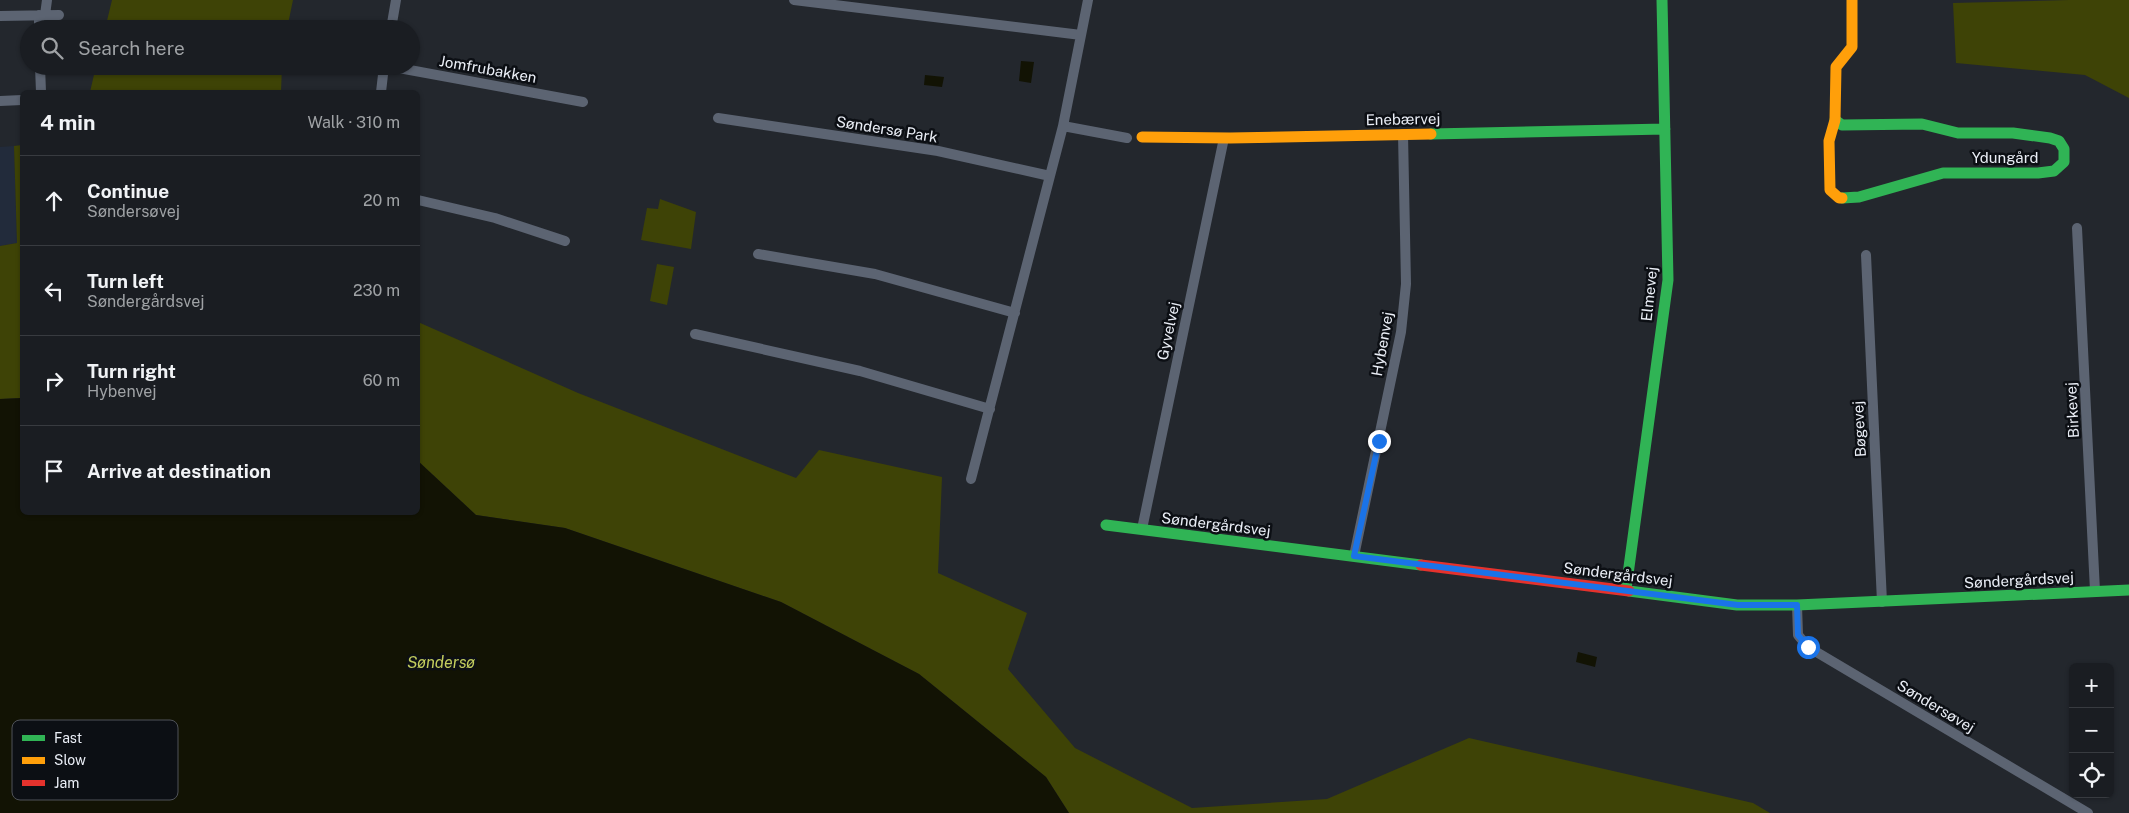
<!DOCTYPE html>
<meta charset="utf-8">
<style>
:root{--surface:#1a1d22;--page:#272a2f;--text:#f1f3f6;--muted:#9fa2a5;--line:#383b40}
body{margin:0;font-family:"Public Sans",sans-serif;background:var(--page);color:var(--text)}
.controls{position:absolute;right:15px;bottom:15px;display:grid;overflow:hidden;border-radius:8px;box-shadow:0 1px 4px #0004}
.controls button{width:45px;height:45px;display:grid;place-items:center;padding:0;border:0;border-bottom:1px solid var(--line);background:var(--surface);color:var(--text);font:25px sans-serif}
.stop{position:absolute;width:15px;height:15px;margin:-11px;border:4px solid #1a73e8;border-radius:50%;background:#fff}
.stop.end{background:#1a73e8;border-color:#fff;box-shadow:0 1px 5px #0008}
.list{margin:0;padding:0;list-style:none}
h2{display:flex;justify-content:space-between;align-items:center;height:65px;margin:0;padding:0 20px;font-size:21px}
h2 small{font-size:16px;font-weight:400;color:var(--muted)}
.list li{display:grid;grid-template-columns:32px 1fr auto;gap:15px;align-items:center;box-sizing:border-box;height:90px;padding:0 20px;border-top:1px solid var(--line)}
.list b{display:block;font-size:19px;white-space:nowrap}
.list p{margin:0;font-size:16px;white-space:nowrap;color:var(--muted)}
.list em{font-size:16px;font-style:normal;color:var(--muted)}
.icon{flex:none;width:28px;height:28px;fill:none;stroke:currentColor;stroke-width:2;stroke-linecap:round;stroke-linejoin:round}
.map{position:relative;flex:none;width:2129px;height:813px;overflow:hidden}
.search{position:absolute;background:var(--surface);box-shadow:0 1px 4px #0004;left:20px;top:20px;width:400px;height:55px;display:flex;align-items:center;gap:12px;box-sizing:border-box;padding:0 18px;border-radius:28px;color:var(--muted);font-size:19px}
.panel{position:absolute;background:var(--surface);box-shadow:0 1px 4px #0004;left:20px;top:90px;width:400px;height:425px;border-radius:8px}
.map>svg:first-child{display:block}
.built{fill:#222b3b}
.green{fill:#3e4306}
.water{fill:#121304}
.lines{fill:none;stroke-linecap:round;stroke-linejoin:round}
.street{stroke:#5c6472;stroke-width:10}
.fast{stroke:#30b455;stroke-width:11}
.slow{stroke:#ff9f0a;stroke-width:11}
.jam{stroke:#e5322d;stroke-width:11}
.route{stroke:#1a73e8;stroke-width:6}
.labels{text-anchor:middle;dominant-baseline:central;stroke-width:5;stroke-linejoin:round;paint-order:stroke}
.street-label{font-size:15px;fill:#eaeef6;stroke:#0c0f14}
.water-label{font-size:16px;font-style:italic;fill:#c2cc5d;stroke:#0c0f14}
.key{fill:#0c0f14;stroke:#4f5258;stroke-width:1}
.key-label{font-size:14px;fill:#eaeef6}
</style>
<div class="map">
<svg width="2129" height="813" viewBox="0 0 2129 813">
<rect width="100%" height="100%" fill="#23272d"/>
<!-- built -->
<path class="built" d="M 14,146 L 17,243 L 0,246 L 0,147 Z"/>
<!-- green -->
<path class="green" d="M 112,0 L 293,0 L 287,29 L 105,29 Z
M 2069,0 L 2129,0 L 2129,98 L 2085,75 L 1956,63 L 1953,3 Z
M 96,66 L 282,66 L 281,92 L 90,92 Z
M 22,145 L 22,398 L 0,399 L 0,246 L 17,243 L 14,146 Z
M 660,199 L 696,212 L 691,249 L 641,240 L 647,208 L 658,209 Z
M 657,264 L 674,267 L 667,305 L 650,301 Z
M 418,322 L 578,393 L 796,478 L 819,450 L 942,477 L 938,573 L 1027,613 L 1008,669 L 1075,748 L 1192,808 L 1327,799 L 1469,738 L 1753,803 L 1770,813 L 1069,813 L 1046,777 L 919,674 L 781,602 L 565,528 L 476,515 L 418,461 Z"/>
<!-- water -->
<path class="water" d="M 1021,61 L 1034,62 L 1031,83 L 1019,81 Z
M 925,75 L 944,77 L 942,87 L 924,85 Z
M 22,398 L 22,512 L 418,512 L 418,461 L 476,515 L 565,528 L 781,602 L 919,674 L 1046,777 L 1069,813 L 0,813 L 0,399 Z
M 1578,652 L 1597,657 L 1595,667 L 1576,662 Z"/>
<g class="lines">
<!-- street -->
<path class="street" d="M 794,0 L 1081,35
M 39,15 L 39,29
M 45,15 L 47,0
M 0,16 L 59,15
M 391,29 L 396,0
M 40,66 L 41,92
M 388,66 L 583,102
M 381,92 L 384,66
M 0,101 L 22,100
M 718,118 L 938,151 L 1050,176
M 1063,126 L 1127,138
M 418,200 L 495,218 L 565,241
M 2077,228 L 2095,591
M 758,254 L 875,274 L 1015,313
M 1866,255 L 1882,602
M 695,334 L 860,371 L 990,409
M 971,479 L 1063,126 L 1088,0
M 1142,529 L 1224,138
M 1354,556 L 1401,332 L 1406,284 L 1403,134
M 1797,605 L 1798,635 L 1808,647 L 2088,813"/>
<!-- fast -->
<path class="fast" d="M 1835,120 L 1842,125 L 1922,124 L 1958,133 L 2013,133 L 2050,138 L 2059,141 L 2064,149 L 2064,162 L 2054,171 L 2038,173 L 1943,173 L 1859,197 L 1842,198
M 1431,134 L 1665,129
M 1106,525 L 1421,565
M 1626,589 L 1668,280 L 1662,0
M 1629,591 L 1737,605 L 1797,605 L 2129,590"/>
<!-- slow -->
<path class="slow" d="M 1142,137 L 1230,138 L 1431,134
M 1842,198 L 1839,198 L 1830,190 L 1829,141 L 1835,120 L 1836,67 L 1852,47 L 1852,0"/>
<!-- jam -->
<path class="jam" d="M 1421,565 L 1629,591"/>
</g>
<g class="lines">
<!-- route -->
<path class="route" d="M 1379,441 L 1354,556 L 1738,605 L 1797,605 L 1798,635 L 1808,647"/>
</g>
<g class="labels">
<!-- street labels -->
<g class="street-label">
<text transform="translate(488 69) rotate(10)">Jomfrubakken</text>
<text transform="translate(1403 119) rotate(-1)">Enebærvej</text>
<text transform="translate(887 129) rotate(9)">Søndersø Park</text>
<text x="2005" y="157">Ydungård</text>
<text transform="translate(1649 294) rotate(-84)">Elmevej</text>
<text transform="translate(1168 331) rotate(-78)">Gyvelvej</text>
<text transform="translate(1382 344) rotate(-80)">Hybenvej</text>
<text transform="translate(2072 410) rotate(-93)">Birkevej</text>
<text transform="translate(1859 429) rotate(-93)">Bøgevej</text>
<text transform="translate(1216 524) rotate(7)">Søndergårdsvej</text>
<text transform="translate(1618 574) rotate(7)">Søndergårdsvej</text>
<text transform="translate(2019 580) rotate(-3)">Søndergårdsvej</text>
<text transform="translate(1936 706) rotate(31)">Søndersøvej</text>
</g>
<!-- water labels -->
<g class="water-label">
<text x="441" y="662">Søndersø</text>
</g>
</g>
<!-- legend -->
<rect x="12" y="720" width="166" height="80" rx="8" class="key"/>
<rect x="22" y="735" width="23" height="6" fill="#30b455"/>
<rect x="22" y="757" width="23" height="7" fill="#ff9f0a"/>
<rect x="22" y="780" width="23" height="6" fill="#e5322d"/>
<g class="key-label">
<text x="54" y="743">Fast</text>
<text x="54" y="765">Slow</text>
<text x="54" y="788">Jam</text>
</g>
</svg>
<div class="controls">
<button>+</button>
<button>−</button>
<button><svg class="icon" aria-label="locate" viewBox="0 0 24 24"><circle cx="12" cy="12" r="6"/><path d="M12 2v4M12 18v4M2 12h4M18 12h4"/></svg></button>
</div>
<div class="stop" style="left:1808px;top:647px"></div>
<div class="stop end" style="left:1379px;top:441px"></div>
<div class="search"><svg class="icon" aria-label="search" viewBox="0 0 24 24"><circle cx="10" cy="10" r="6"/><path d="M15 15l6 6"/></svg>Search here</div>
<section class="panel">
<h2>4 min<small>Walk · 310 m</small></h2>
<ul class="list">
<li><svg class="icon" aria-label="ahead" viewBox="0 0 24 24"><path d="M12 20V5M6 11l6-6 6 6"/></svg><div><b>Continue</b><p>Søndersøvej</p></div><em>20 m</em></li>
<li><svg class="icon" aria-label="left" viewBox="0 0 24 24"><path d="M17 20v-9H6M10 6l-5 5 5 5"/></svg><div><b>Turn left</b><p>Søndergårdsvej</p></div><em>230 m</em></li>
<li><svg class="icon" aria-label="right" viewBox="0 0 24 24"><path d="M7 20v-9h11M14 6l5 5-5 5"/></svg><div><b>Turn right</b><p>Hybenvej</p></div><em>60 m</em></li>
<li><svg class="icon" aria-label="arrive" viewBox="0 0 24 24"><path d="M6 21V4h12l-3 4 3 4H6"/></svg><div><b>Arrive at destination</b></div></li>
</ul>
</section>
</div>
